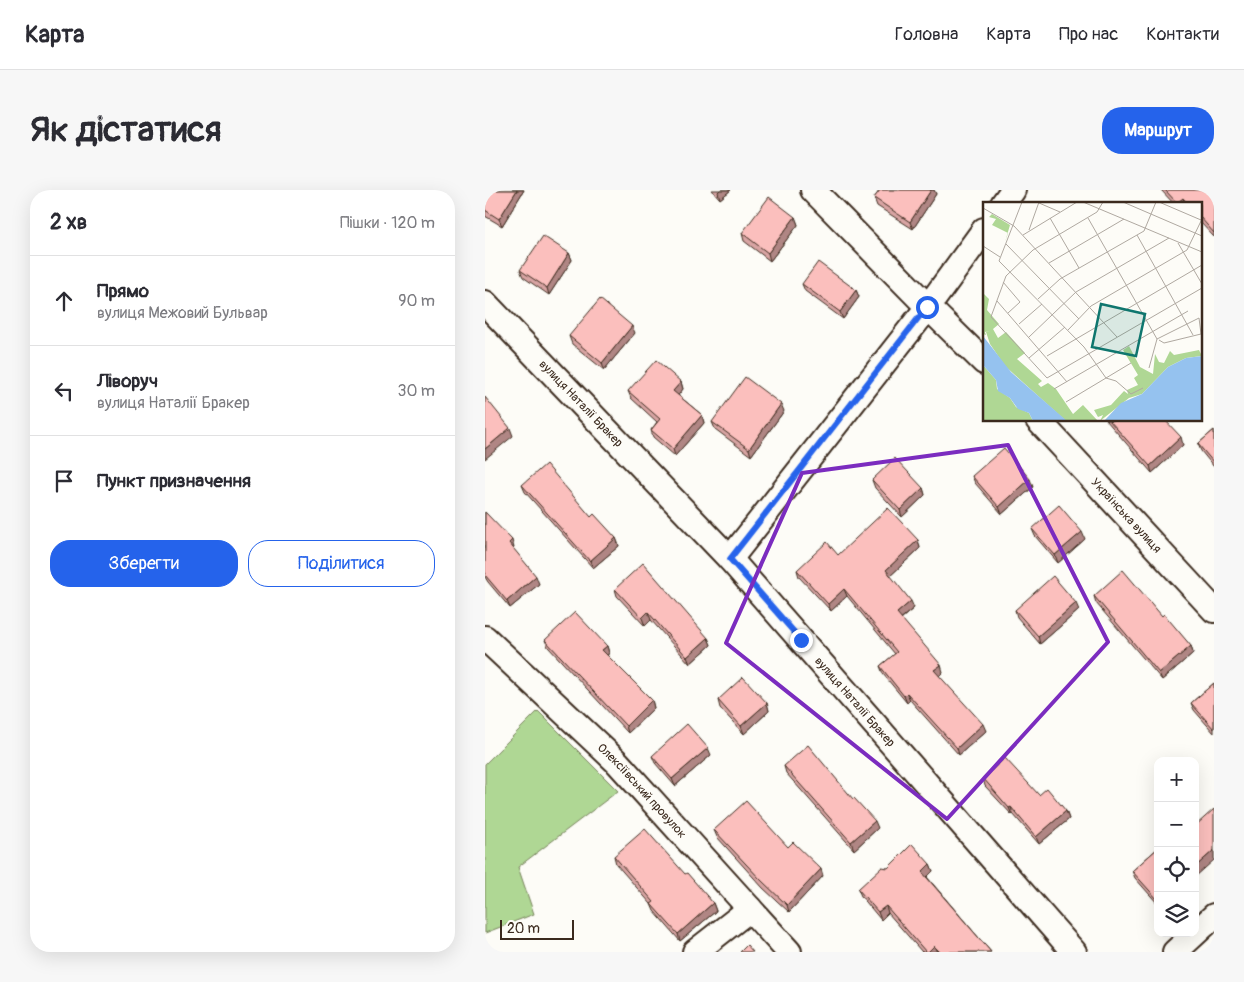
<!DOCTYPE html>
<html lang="uk">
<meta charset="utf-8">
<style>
:root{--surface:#fff;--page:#f7f7f7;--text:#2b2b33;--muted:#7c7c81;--line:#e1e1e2;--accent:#2563eb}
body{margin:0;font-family:Pangolin,sans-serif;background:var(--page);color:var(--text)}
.controls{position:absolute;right:15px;bottom:15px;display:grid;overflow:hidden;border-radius:10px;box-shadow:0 5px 20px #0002}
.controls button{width:45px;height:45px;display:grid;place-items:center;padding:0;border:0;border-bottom:1px solid var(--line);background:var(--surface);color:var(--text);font:25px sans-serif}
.scale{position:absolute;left:15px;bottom:12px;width:74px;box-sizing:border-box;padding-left:5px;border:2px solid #3b2a1e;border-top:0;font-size:14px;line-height:18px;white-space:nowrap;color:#3b2a1e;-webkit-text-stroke:4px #fdfcf7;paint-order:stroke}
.stop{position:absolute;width:15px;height:15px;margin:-11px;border:4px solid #2563eb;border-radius:50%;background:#fff}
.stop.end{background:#2563eb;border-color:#fff;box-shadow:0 1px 5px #0008}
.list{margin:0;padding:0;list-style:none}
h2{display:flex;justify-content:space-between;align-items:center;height:65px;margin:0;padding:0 20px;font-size:21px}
h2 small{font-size:16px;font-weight:400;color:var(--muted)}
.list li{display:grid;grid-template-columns:32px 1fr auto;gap:15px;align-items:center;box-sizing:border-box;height:90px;padding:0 20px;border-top:1px solid var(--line)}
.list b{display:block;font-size:19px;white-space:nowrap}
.list p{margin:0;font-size:16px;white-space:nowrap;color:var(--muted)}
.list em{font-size:16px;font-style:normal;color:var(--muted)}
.actions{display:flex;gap:10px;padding:15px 20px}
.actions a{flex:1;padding:11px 0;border:1px solid var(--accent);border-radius:20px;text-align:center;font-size:18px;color:var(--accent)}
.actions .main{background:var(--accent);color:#fff}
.icon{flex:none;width:28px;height:28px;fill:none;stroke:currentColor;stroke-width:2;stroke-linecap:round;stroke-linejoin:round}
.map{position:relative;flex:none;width:729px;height:762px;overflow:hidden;border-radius:20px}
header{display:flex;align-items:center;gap:30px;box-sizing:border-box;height:70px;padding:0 25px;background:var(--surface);border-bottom:1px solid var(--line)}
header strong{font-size:24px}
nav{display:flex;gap:28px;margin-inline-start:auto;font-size:18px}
.intro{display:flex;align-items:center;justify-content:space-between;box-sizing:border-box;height:120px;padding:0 30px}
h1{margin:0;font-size:35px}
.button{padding:12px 22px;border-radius:20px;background:var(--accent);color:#fff;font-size:18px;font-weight:700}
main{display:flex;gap:30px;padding:0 30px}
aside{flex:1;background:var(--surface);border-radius:20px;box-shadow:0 5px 20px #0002}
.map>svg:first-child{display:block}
.green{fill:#afd794;stroke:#758059}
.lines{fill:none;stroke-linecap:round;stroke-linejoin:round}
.minor-casing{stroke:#3b2a1e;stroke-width:28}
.minor{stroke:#fdfcf7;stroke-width:24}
.wall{fill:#d8a4a3;stroke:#3b2a1e}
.shaded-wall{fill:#b08684;stroke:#3b2a1e}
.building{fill:#fbbfbd;stroke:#3b2a1e}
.route{stroke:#2563eb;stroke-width:6}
.marked{fill:none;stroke:#7b2cbf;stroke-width:4;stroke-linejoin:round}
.labels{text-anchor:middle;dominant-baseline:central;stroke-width:4.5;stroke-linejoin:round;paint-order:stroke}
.street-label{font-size:12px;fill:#3b2a1e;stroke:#fdfcf7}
.inset-road{fill:none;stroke:#afa8a0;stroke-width:1}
.view{fill:#0f766e;fill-opacity:0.15;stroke:#0f766e;stroke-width:2.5}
.inset-edge{fill:none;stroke:#3b2a1e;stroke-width:2.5}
</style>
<header>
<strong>Карта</strong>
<nav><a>Головна</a><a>Карта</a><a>Про нас</a><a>Контакти</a></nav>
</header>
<div class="intro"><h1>Як дістатися</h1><a class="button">Маршрут</a></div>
<main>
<aside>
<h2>2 хв<small>Пішки · 120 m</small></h2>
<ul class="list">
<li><svg class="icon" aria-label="ahead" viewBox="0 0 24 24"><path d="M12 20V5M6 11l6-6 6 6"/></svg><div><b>Прямо</b><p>вулиця Межовий Бульвар</p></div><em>90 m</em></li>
<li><svg class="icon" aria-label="left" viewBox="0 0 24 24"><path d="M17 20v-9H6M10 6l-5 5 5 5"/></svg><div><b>Ліворуч</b><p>вулиця Наталії Бракер</p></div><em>30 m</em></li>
<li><svg class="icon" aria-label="arrive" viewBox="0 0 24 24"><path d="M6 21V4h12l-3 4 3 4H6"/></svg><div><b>Пункт призначення</b></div></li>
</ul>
<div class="actions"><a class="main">Зберегти</a><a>Поділитися</a></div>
</aside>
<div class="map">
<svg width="729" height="762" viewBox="0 0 729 762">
<rect width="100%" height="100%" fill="#fdfcf7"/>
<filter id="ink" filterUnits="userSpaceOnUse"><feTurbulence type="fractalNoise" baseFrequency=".02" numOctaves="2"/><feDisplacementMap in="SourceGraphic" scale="10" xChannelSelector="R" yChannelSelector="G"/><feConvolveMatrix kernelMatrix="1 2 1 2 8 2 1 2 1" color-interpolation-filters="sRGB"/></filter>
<g filter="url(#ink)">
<!-- green -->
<path class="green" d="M 53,521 L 133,601 L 33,677 L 49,724 L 0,743 L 0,574 Z"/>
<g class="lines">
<!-- minor casing -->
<g class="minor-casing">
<g id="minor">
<path d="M 328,0 L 443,117 L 499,172"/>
<path d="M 518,14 L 528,0"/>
<path id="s1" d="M 0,113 L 245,369 L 589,762"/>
<path id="s2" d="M 553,230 L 729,420"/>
<path d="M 245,369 L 443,117 L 499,40"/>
<path id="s3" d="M 0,448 L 133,573 L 304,762"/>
<path d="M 210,762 L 265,719"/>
<path d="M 690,762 L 729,726"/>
</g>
</g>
<!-- minor -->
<use href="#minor" class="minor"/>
</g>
<!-- wall -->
<path class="wall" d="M 0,0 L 39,0 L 17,36 L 0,26 Z
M 227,0 L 246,0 L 235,9 Z
M 395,0 L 449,0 L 451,4 L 428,39 L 392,16 L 389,8 Z
M 676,0 L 729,0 L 729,47 L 715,32 L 715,14 L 689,14 Z
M 310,27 L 313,35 L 285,71 L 259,51 L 257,43 Z
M 84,63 L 87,70 L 64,105 L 38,87 L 35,80 Z
M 317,94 L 371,100 L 374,107 L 358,129 L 320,101 Z
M 150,143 L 119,180 L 87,154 L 84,146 Z
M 196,192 L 198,199 L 193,205 L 217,225 L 219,233 L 190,266 L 168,247 L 166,240 L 172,232 L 146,208 L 143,201 Z
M 299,221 L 266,266 L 230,239 L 227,232 Z
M 621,230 L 680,230 L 698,255 L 667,283 Z
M 729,240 L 729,277 L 716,261 L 713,254 Z
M 487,286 L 548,297 L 517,324 L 490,293 Z
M 387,290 L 438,298 L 440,305 L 417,327 L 390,298 Z
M 37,295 L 131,348 L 134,356 L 108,378 L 40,302 Z
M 0,322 L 29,358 L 28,359 L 54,394 L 25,418 L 3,392 L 0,387 Z
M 547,339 L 600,349 L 573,373 L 550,346 Z
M 433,350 L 435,358 L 405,386 L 429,418 L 416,429 L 458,482 L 454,486 L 501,541 L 474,565 L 425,510 L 422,513 L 398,484 L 395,476 L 410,464 L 362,406 L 346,421 L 314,387 L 312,380 L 353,365 Z
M 130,399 L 223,448 L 226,455 L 205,474 L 166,430 L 160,436 L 132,406 Z
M 609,406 L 677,426 L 706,456 L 708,463 L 677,490 L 611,413 Z
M 530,420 L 594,420 L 555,454 L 532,427 Z
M 60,450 L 122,456 L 124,463 L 122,466 L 167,510 L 169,518 L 143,543 L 63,457 Z
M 729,493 L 729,543 L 709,520 L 706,513 Z
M 233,510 L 282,513 L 284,521 L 259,544 L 235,518 Z
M 226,565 L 190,596 L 170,573 L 167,566 Z
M 299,576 L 393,638 L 369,660 L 301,583 Z
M 498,588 L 554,605 L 581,621 L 584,629 L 554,654 L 528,624 L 527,625 L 500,596 Z
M 229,640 L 303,657 L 338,686 L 304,722 L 278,698 L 232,647 Z
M 673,658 L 673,714 L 650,688 L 647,681 Z
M 129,666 L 200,684 L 228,713 L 231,721 L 195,751 L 169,721 L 166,714 L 131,674 Z
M 445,674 L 448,681 L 442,687 L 506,762 L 437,762 L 403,723 L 396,730 L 376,706 L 373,699 L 403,678 Z"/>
<!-- shaded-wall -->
<path class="shaded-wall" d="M 32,0 L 39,0 L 17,36 L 14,29 Z
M 235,0 L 246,0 L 235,9 L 233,2 Z
M 446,0 L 449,0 L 451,4 L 428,39 L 425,32 Z
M 698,8 L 700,14 L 693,14 L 692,13 Z
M 310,27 L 313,35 L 285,71 L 283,63 Z
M 84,63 L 87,70 L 64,105 L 62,98 Z
M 371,100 L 374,107 L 358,129 L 355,122 Z
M 147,136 L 150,143 L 119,180 L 117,173 Z
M 196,192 L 198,199 L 191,208 L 188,201 Z
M 296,214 L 299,221 L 266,266 L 264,259 Z
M 217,225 L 219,233 L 190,266 L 188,259 Z
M 25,238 L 28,246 L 0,269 L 0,259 Z
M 696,247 L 698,255 L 667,283 L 665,276 Z
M 545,289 L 548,297 L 517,324 L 514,317 Z
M 438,298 L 440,305 L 417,327 L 415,320 Z
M 597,342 L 600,349 L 573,373 L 570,365 Z
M 131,348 L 134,356 L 108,378 L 105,371 Z
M 27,350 L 29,358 L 26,360 L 24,353 Z
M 433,350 L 435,358 L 403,388 L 401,380 Z
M 51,386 L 54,394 L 25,418 L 22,411 Z
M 359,399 L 362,406 L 346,421 L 343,414 Z
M 426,411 L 429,418 L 414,430 L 412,423 Z
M 591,413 L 594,420 L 555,454 L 553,446 Z
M 163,422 L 166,430 L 160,436 L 157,428 Z
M 223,448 L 226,455 L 205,474 L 202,467 Z
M 122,456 L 124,463 L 120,468 L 117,460 Z
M 706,456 L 708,463 L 677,490 L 674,483 Z
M 456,475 L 458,482 L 452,488 L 449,480 Z
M 422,503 L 425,510 L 422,513 L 419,506 Z
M 167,510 L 169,518 L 143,543 L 141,536 Z
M 282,513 L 284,521 L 259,544 L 256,536 Z
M 498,534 L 501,541 L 474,565 L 472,558 Z
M 223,558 L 226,565 L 190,596 L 187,589 Z
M 526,617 L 528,624 L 527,625 L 524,618 Z
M 581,621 L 584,629 L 554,654 L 551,647 Z
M 390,631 L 393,638 L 369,660 L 366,652 Z
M 729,660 L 729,670 L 710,687 L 710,677 Z
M 445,674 L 448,681 L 440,689 L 437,682 Z
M 336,679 L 338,686 L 304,722 L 302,715 Z
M 228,713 L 231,721 L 195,751 L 193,744 Z
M 401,716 L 403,723 L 396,730 L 393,722 Z
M 449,756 L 452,762 L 443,762 Z"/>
<!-- building -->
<path class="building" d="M 0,0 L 32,0 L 14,29 L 0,20 Z
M 395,0 L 446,0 L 425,32 L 389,8 Z
M 680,0 L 729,0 L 729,43 L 715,27 L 715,14 L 703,14 L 698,8 L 692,13 Z
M 284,7 L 310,27 L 283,63 L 257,43 Z
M 58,46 L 84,63 L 62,98 L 35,80 Z
M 333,72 L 371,100 L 355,122 L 317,94 Z
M 115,109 L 147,136 L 117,173 L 84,146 Z
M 171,170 L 196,192 L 188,201 L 217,225 L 188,259 L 166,240 L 175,229 L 143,201 Z
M 260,187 L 296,214 L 264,259 L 227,232 Z
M 0,207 L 25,238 L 0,259 Z
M 624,230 L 680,230 L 696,247 L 665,276 Z
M 729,240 L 729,273 L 713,254 Z
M 519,258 L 545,289 L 514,317 L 487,286 Z
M 410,268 L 438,298 L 415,320 L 387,290 Z
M 61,274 L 106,327 L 109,324 L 131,348 L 105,371 L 37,295 Z
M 574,315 L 597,342 L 570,365 L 547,339 Z
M 403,318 L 433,350 L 401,380 L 426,411 L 412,423 L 456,475 L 449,480 L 498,534 L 472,558 L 422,503 L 419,506 L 395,476 L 412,462 L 359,399 L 343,414 L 312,380 L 342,352 L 353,365 Z
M 0,322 L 27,350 L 24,353 L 51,386 L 22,411 L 0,385 L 1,384 L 0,382 Z
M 158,373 L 223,448 L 202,467 L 163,422 L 157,428 L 130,399 Z
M 638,380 L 677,426 L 679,424 L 706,456 L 674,483 L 609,406 Z
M 568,386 L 591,413 L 553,446 L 530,420 Z
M 90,422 L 122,456 L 117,460 L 167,510 L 141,536 L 60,450 Z
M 258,487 L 282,513 L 256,536 L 233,510 Z
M 729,493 L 729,539 L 706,513 Z
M 202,534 L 223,558 L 187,589 L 167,566 Z
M 323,555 L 368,609 L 369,608 L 390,631 L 366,652 L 299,576 Z
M 520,568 L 554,605 L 562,598 L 581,621 L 551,647 L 526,617 L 524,618 L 498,588 Z
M 261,611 L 303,657 L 308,652 L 336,679 L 302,715 L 276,690 L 229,640 Z
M 729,619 L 729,660 L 710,677 L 710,636 Z
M 160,639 L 200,684 L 202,683 L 228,713 L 193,744 L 166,714 L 169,712 L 129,666 Z
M 427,654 L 445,674 L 437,682 L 506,762 L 455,762 L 449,756 L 443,762 L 441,762 L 401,716 L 393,722 L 373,699 L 397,677 L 403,678 Z
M 673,658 L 673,710 L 647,681 Z
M 262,755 L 268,762 L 255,762 Z"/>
</g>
<g class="lines" filter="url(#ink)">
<!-- route -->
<path class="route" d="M 316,450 L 245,369 L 442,117"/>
</g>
<!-- marked area -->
<path class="marked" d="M 523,255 L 623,452 L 462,629 L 241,453 L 317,283 Z"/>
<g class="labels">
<!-- street labels -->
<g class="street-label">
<text stroke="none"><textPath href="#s1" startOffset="139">вулиця Наталії Бракер</textPath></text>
<text stroke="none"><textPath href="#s2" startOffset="130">Українська вулиця</textPath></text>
<text stroke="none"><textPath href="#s1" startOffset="544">вулиця Наталії Бракер</textPath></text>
<text stroke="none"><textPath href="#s3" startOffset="219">Олексіївський провулок</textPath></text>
</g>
</g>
<!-- overview -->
<g transform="translate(498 12)">
<rect width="219" height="219" fill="#fdfcf7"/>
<path d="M 9,12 L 27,23 L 22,40 L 25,31 L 9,23 L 13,17 L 6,15 ZM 0,91 L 6,97 L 4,108 L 16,122 L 10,127 L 15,136 L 23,130 L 42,151 L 34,157 L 59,179 L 55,182 L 58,185 L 65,181 L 73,187 L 90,212 L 100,203 L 115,219 L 83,219 L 22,164 L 7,142 L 3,130 L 7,129 L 2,130 L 3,133 L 0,132 ZM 146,144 L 157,165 L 170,172 L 172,152 L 176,160 L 181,161 L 187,149 L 191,153 L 216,148 L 219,154 L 203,156 L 185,165 L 159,192 L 146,196 L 117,219 L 120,213 L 115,215 L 111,208 L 128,203 L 141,189 L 145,192 L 144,188 L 155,183 L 151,176 L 155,173 L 140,148 ZM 0,163 L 13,178 L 14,187 L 27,196 L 33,205 L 46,211 L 50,219 L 0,219 Z" fill="#afd794"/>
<path d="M 0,134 L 28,170 L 84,219 L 50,219 L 46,211 L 35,207 L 27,196 L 15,189 L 13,178 L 0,163 ZM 219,154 L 219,219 L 121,219 L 138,201 L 159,192 L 185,165 L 203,156 Z" fill="#95c2ef"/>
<path class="inset-road" d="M 39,0 L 16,59 L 101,145 L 123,176 L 133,179 L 148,192 L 160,186M 100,0 L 219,50M 120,0 L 114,10 L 50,48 L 23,74 L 9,112 L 8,115 L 64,176 L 219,86M 140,0 L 219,34M 176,0 L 218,18M 56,1 L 77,10M 0,6 L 31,24 L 134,135M 67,16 L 96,66M 105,16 L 174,137 L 166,166M 46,28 L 56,0M 40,33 L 94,0M 154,33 L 210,133M 195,41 L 219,82M 23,42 L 96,117M 0,44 L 17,55M 66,61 L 141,17M 20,80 L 37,100 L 25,111M 55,97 L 77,77 L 161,29 L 173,0M 14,99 L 84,180M 36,122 L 59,102M 85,128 L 108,104 L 204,48 L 219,17M 46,135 L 93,90 L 186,36M 174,137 L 216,116 L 218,132 L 181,141 L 176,138M 64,154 L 219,63M 46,156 L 82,125M 71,187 L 205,109M 83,200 L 148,161"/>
<path class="view" d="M 118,102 L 162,112 L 153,154 L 109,145 Z"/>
<rect width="219" height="219" class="inset-edge"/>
</g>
</svg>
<div class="controls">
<button>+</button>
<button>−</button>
<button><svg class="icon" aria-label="locate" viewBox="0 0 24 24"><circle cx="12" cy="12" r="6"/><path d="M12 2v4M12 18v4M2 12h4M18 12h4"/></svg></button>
<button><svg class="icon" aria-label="layers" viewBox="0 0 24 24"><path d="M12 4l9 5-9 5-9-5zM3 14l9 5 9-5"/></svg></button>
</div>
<div class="scale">20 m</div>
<div class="stop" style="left:442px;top:117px"></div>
<div class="stop end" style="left:316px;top:450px"></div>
</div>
</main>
